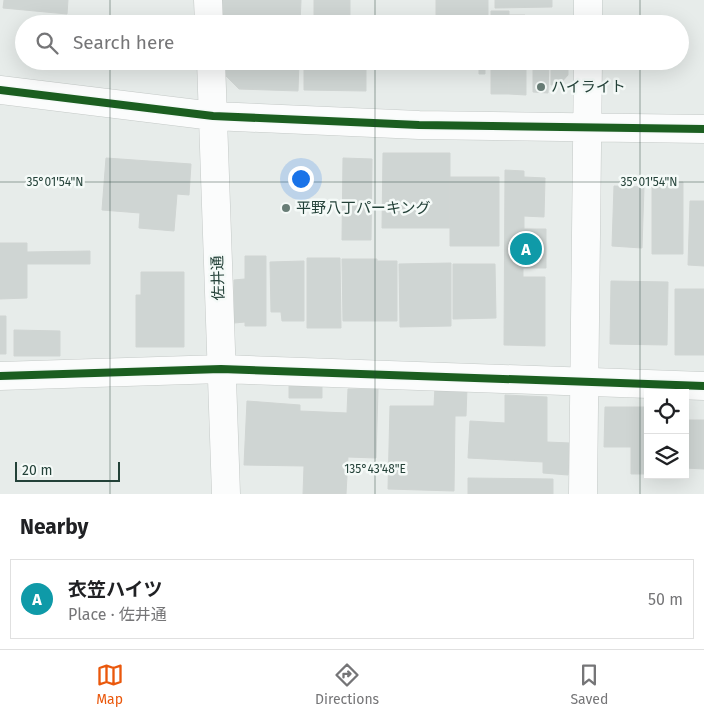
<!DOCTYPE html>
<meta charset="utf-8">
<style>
:root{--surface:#fff;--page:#f6f6f6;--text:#202124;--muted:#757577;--line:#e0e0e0;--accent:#ea580c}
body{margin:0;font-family:"Fira Sans","Noto Sans JP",sans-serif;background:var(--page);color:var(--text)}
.controls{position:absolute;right:15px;bottom:15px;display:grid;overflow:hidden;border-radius:0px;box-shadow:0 5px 20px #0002}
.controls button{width:45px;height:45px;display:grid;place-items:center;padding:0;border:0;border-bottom:1px solid var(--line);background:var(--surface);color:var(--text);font:25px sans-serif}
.scale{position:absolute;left:15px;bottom:12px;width:105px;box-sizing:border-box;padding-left:5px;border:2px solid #234138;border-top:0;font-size:14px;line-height:18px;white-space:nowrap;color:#234138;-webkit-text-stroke:4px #f5faf8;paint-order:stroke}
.you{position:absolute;left:300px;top:178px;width:18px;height:18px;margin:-12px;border:4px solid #fff;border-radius:50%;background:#1a73e8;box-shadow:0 0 0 8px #1a73e833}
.badge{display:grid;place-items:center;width:32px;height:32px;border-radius:50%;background:var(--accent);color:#fff;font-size:16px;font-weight:700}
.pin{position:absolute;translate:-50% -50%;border:2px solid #fff;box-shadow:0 1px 5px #0006}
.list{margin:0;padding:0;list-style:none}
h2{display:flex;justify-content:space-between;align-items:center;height:65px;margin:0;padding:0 20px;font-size:21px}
h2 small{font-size:16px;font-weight:400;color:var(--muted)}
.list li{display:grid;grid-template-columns:32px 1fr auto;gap:15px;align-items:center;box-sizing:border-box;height:80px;margin:0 10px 10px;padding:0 10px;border:1px solid var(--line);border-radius:0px}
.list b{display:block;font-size:19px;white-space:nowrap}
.list p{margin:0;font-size:16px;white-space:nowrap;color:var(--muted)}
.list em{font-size:16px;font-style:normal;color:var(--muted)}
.icon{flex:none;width:28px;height:28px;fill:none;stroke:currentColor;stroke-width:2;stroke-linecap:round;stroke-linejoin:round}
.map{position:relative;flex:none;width:704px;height:494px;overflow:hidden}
.search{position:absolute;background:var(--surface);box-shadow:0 5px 20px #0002;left:15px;right:15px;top:15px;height:55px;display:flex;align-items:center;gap:12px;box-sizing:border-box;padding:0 18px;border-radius:28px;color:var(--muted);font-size:19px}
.sheet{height:155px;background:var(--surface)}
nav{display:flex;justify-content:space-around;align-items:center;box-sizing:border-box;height:70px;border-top:1px solid var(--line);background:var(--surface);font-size:14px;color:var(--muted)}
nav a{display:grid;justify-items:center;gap:2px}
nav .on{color:var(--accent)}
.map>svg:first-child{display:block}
.building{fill:#cfd5d3;stroke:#d0d5d3}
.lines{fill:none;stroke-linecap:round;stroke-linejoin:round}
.minor-casing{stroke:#c4c9c7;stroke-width:29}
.minor{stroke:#fbfcfc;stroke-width:28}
.cycleway-casing{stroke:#f5faf8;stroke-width:11}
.cycleway{stroke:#1b5e20;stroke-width:8}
.ticks{fill:none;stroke:#234138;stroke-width:1;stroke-opacity:0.45}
.poi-dot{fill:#687d76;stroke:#f5faf8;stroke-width:2}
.labels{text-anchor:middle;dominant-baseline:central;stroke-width:5;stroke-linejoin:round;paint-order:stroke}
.poi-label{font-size:15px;fill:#234138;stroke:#f5faf8;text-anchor:start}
.street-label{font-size:15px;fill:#234138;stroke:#f5faf8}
.ticks-label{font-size:12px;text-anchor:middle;fill:#234138;stroke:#f5faf8;stroke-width:5;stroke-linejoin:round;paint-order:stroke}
</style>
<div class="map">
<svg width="704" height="494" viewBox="0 0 704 494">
<rect width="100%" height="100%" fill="#e7ecea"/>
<!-- building -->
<path class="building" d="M 4,0 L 68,0 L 67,14 L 3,8 Z
M 222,0 L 301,0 L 300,24 L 221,24 Z
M 314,0 L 350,0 L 350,24 L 314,24 Z
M 436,0 L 488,0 L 488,24 L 436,24 Z
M 495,0 L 552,0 L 552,7 L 495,8 Z
M 491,11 L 509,11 L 509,24 L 491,24 Z
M 509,15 L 525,15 L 525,24 L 509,24 Z
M 533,18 L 549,18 L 549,24 L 533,24 Z
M 220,61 L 299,61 L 298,91 L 239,89 L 220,70 Z
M 304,61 L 366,61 L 366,91 L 304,90 Z
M 479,61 L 485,61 L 485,74 L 479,74 Z
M 491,61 L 509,61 L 509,94 L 491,94 Z
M 509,61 L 526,61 L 526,95 L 509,94 Z
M 533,61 L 549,61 L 548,93 L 533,92 Z
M 551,61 L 568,61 L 568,75 L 559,85 L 551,85 Z
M 383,153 L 450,153 L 450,228 L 382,228 Z
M 106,158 L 191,164 L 189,195 L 177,194 L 174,231 L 139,228 L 140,213 L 102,210 Z
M 343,158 L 372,159 L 371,240 L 342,240 Z
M 505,170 L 524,171 L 524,177 L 545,178 L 544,217 L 524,216 L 524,229 L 546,229 L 546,268 L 523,268 L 523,277 L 545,277 L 545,346 L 504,345 Z
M 450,177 L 499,177 L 499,246 L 450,246 Z
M 652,182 L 683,182 L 683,254 L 652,254 Z
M 614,186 L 644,187 L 642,248 L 612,246 Z
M 690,201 L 704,201 L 704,266 L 688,265 Z
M 0,243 L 27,243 L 27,252 L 90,251 L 90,264 L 27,264 L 27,298 L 0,299 Z
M 245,256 L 266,256 L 266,326 L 245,326 L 245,322 L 234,323 L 234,280 L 245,279 Z
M 307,258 L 340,258 L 341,328 L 307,328 Z
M 342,259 L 377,259 L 377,321 L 343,321 Z
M 304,261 L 304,321 L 282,321 L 281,312 L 271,312 L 270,262 Z
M 377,261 L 397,261 L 397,321 L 377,321 Z
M 451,263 L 451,326 L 400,327 L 399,264 Z
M 453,264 L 495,264 L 496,318 L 453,319 Z
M 141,272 L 184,272 L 184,347 L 136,347 L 136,295 L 141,295 Z
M 611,281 L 668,282 L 667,345 L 610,344 Z
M 675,289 L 704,289 L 704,355 L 675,355 Z
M 0,316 L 6,316 L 6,354 L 0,354 Z
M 14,330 L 60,331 L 60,356 L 14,356 Z
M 289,385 L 322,385 L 322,398 L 289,398 Z
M 435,387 L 467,387 L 466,416 L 455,416 L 454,491 L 388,489 L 390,406 L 434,406 Z
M 348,389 L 378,389 L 376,458 L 348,457 L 346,494 L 303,494 L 304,466 L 244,465 L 247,401 L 300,405 L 300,411 L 347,413 Z
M 505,395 L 547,397 L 547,442 L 570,443 L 568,475 L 543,473 L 543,462 L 468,458 L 470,421 L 505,423 Z
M 605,407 L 648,407 L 648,474 L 631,474 L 631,447 L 604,447 Z
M 685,420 L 704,420 L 704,469 L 685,468 Z
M 468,478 L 553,479 L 553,494 L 468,494 Z"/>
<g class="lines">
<!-- minor casing -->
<g class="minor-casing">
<path id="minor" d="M 208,0 L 209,24
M 588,24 L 588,0
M 211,61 L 226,494
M 0,90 L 213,116 L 419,125 L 704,129
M 0,376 L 221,369 L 704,386
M 583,494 L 588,61"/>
</g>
<!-- minor -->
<use href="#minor" class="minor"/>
<!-- cycleway casing -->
<g class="cycleway-casing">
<path id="cycleway" d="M 0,90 L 213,116 L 419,125 L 704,129
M 0,376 L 221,369 L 704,386"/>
</g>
<!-- cycleway -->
<use href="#cycleway" class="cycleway"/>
</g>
<!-- ticks -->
<path class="ticks" d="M 110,0 L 110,24M 375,0 L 375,24M 640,0 L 640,24M 110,61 L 110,494M 375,61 L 375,494M 640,61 L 640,494M 0,182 L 704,182"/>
<!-- markers -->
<g class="poi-dot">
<circle cx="541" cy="87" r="5"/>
<circle cx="286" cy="208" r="5"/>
</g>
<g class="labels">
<!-- poi labels -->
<g class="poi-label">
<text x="551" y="87">ハイライト</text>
<text x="296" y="208">平野八丁パーキング</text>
</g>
<!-- street labels -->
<g class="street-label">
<text transform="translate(218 278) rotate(-92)">佐井通</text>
</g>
</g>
<g class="ticks-label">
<text x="55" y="186">35°01'54"N</text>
<text x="649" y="186">35°01'54"N</text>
<text x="375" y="473">135°43'48"E</text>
</g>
</svg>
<div class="controls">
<button><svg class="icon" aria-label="locate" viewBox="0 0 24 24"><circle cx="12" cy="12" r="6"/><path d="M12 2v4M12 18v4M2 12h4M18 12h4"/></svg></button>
<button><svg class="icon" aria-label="layers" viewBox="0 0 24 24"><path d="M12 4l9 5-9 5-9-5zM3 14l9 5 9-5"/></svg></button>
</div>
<div class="scale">20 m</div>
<div class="you"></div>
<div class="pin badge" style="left:526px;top:249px;background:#0f9aa8">A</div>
<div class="search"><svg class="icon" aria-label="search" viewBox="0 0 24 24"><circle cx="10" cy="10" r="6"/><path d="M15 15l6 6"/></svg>Search here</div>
</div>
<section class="sheet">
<h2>Nearby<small></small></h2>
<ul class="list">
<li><span class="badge" style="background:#0f9aa8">A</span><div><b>衣笠ハイツ</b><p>Place · 佐井通</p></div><em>50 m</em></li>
</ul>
</section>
<nav>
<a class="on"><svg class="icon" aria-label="map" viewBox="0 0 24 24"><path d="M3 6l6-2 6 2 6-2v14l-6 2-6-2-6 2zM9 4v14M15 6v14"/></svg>Map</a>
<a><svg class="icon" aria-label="directions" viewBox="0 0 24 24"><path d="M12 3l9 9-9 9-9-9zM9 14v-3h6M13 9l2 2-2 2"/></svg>Directions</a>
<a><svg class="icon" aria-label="saved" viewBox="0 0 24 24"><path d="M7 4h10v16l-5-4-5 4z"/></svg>Saved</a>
</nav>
